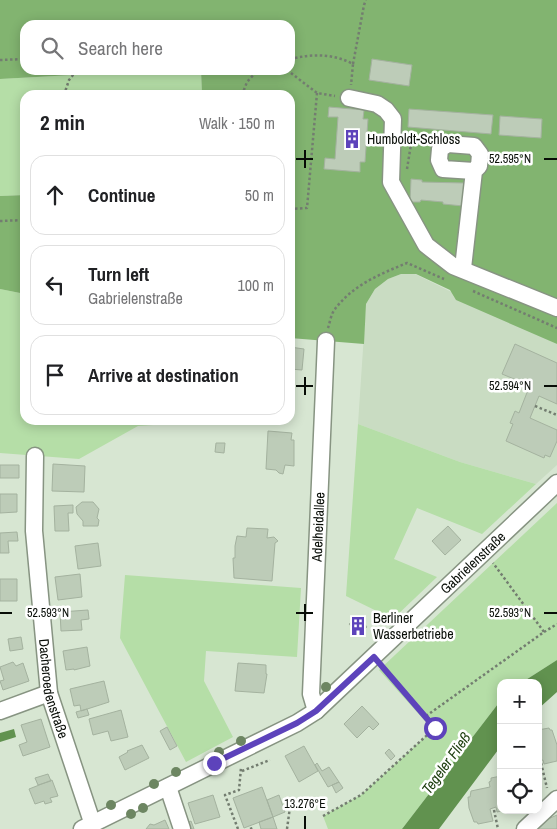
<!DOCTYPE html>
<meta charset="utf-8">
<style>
:root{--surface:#fff;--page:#f6f6f6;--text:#202124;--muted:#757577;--line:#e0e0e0}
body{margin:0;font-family:"Archivo Narrow",sans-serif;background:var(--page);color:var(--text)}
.controls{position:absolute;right:15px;bottom:15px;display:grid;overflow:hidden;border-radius:10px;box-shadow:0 2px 12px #0003}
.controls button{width:45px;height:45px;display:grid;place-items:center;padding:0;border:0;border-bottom:1px solid var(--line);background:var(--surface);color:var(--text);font:25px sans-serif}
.stop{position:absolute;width:15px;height:15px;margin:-11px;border:4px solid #5d43bb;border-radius:50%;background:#fff}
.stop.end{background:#5d43bb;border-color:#fff;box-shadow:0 1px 5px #0008}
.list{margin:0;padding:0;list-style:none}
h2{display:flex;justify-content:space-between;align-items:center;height:65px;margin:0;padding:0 20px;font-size:21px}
h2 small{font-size:16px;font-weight:400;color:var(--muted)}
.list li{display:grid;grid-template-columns:32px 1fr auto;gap:15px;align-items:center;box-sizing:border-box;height:80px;margin:0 10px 10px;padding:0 10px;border:1px solid var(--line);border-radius:15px}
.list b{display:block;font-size:19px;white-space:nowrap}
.list p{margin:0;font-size:16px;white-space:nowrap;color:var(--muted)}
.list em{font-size:16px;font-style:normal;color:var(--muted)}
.icon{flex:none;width:28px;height:28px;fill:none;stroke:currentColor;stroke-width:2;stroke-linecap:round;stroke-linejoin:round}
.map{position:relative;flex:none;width:557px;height:829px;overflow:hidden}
.search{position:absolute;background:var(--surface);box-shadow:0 2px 12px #0003;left:20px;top:20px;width:275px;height:55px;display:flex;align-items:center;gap:12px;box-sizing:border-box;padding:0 18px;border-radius:15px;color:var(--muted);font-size:19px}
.panel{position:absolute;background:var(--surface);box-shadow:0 2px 12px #0003;left:20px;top:90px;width:275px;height:335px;border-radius:15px}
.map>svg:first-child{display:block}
.built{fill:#c9dcc2}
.green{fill:#b5dea7}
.forest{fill:#82b470}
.water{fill:#61924f}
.building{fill:#bdccb8;stroke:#a4b29f}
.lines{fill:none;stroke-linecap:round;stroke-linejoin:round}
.minor-casing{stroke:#879482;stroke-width:19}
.path{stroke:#737d70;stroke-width:2.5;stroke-dasharray:2.5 2.5;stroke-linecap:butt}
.minor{stroke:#fff;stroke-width:16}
.tree{fill:#6d8662}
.route{stroke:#5d43bb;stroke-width:6}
.ticks{fill:none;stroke:#080d07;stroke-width:2}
.labels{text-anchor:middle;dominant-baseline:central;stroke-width:5;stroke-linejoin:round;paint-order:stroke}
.poi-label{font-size:14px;fill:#080d07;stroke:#fff;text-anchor:start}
.street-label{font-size:14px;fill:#080d07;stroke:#fff}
.water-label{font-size:15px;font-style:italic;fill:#1a3b0b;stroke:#fff}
.ticks-label{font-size:12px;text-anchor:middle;fill:#080d07;stroke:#fff;stroke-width:5;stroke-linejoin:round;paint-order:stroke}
</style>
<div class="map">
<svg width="557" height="829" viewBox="0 0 557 829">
<rect width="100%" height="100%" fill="#d7e6d2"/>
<!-- built -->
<path class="built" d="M 401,274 L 415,274 L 557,344 L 557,465 L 536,484 L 460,462 L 358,424 L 366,304 L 375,289 L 388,279 Z"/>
<!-- green -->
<path class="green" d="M 164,70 L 201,70 L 202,95 L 25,95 L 25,195 L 0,196 L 0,79 Z
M 0,289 L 25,294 L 25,420 L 214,421 L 138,426 L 79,459 L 0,453 Z
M 358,424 L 460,462 L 536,484 L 482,534 L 417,508 L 394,559 L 437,577 L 393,619 L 346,596 Z
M 557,503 L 557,660 L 521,683 L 501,683 L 501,700 L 402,829 L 328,829 L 323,816 L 361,795 L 435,728 L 425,721 L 379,670 Z
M 125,575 L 301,588 L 297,657 L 206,651 L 204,681 L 233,737 L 186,762 L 120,638 Z"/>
<!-- forest -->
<path class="forest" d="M 0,0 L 557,0 L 557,344 L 456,300 L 450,290 L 416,274 L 401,274 L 388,279 L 375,289 L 366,304 L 364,344 L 290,338 L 290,95 L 202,95 L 201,70 L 290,70 L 290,25 L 25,25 L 25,70 L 164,70 L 0,79 Z
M 25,195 L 25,294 L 0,289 L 0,196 Z"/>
<!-- water -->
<path class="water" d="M 557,660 L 557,692 L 538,709 L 538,683 L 521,683 Z
M 501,700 L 501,746 L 439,829 L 402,829 Z
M 14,729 L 16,737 L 0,742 L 0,733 Z"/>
<!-- building -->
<path class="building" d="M 372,59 L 412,65 L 409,86 L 369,80 Z
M 329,107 L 364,110 L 363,119 L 368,119 L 365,162 L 360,162 L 360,172 L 324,169 L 325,158 L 335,159 L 338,117 L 328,117 Z
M 409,109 L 493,115 L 491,134 L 408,127 Z
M 500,116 L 542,119 L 541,138 L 499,135 Z
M 411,179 L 422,180 L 422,182 L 464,183 L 463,206 L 443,204 L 443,202 L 421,200 L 420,202 L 410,202 Z
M 515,344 L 557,363 L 557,404 L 539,396 L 530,418 L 557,430 L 557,441 L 550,457 L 545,455 L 544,458 L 506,441 L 513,424 L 510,423 L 515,411 L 519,413 L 528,390 L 524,388 L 526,384 L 502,374 Z
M 290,347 L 304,349 L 302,370 L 290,369 Z
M 268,431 L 292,433 L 291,440 L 294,440 L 294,466 L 285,465 L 283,474 L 279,473 L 276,470 L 266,469 Z
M 216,443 L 225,443 L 224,453 L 215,452 Z
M 53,464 L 85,466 L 84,492 L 52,491 Z
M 0,465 L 19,465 L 19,478 L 0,478 Z
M 0,494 L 17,494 L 17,512 L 0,513 Z
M 82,502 L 93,502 L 99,509 L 97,518 L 99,520 L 98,526 L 83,526 L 83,521 L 77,514 L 76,507 Z
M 73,505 L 73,513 L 68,513 L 69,531 L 55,531 L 54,506 Z
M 448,526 L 461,540 L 445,555 L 432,541 Z
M 247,528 L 268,529 L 267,538 L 274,537 L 278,541 L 275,543 L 272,581 L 234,578 L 233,558 L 235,558 L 235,546 L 237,536 L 246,537 Z
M 17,532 L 18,541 L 8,541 L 9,553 L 0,553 L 0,533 Z
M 98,543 L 101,566 L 78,569 L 75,546 Z
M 80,574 L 82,597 L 58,600 L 55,577 Z
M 0,579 L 17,579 L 17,601 L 0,601 Z
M 88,610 L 89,619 L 81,620 L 82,630 L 61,631 L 60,612 Z
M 358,616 L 367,627 L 359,635 L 349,624 Z
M 21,637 L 23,649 L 10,651 L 8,639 Z
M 87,647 L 90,666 L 74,670 L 74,669 L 66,670 L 63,651 Z
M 13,662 L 16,666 L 23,663 L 29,681 L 3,690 L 0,681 L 4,680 L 0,667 Z
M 238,663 L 266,665 L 266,674 L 267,674 L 264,693 L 235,691 Z
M 104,681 L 109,702 L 81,711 L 80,705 L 74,706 L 70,689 Z
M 362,706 L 379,724 L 373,730 L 369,726 L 357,738 L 344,724 Z
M 87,709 L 89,715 L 78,718 L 76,712 Z
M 121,710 L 128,737 L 111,741 L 108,731 L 93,735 L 89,719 Z
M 41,719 L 50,747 L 23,756 L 19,745 L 27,742 L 21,725 Z
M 167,727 L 177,746 L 170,750 L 160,731 Z
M 549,728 L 550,730 L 552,730 L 557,745 L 557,761 L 544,764 L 543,760 L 538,761 L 538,730 Z
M 142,745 L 149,758 L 125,770 L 119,757 L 128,752 L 127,751 Z
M 304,746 L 318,771 L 299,782 L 285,756 Z
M 389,749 L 395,756 L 391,760 L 385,753 Z
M 317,763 L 322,771 L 329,767 L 339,782 L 328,787 L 315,765 Z
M 48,774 L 51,781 L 38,785 L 35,778 Z
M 501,776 L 501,810 L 505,810 L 497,812 L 496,807 L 490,809 L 493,821 L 478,824 L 477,822 L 474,822 L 469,808 L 468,797 L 470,797 L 471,791 L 490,787 L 489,782 L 491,781 L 491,778 Z
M 52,780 L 58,796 L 50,798 L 52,802 L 45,804 L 44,801 L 35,804 L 29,789 Z
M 339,782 L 343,788 L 336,793 L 332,785 Z
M 262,787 L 273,817 L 244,828 L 233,798 Z
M 213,795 L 220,817 L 195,824 L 188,803 Z
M 279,795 L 285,812 L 273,817 L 267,800 Z
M 557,815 L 557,829 L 538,829 L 546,820 Z
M 273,817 L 277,829 L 261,829 L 259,822 Z
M 165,820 L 169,829 L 146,829 L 150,824 L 154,825 Z
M 191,821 L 194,829 L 189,829 L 187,823 Z"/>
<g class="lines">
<!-- minor casing -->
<g class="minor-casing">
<g id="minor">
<path d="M 349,98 L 377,104 L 386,110 L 393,119 L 391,182 L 426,245 L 453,266 L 557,308"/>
<path d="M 463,268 L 474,171 L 479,166 L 480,154 L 474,146 L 448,144 L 440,149 L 439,160 L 443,169 L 474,171"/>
<path id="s1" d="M 35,456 L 34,531 L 49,693 L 93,825"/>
<path d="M 0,711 L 49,693"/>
<path id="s2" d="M 316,711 L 311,694 L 326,341"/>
<path d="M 168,787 L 182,829"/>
<path id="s3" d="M 82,829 L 297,723 L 316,711 L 557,483"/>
<path d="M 525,829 L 557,799"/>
</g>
</g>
<!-- path -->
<path class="path" d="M 290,59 C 312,54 332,53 353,64 L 351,85
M 0,60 L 25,59
M 353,64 L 364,5 L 366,0
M 287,70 L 317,93 L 335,96
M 64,95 L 69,80 L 77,70
M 242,95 L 247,82 L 258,70
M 407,169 L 412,138
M 290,209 L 307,208 L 317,93
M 0,221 L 25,220
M 473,291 L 557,328
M 328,328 C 330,322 331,314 335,309 C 353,285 380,274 407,263 L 444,279
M 535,406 L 557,415
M 544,632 L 557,624
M 426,716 L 544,632 L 493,563
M 541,763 L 547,788
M 242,771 L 270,760
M 494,810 L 498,829
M 323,816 L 361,795 L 436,727 L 384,667
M 238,829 L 225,795 L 239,790 L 241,768
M 250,829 L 253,828 L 254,829
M 287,829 L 290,807"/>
<!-- minor -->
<use href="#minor" class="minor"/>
</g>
<!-- trees -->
<g class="tree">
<circle cx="326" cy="687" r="5"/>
<circle cx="241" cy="741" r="5"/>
<circle cx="219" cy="752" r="5"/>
<circle cx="176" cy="772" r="5"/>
<circle cx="154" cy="784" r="5"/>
<circle cx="111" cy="805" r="5"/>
<circle cx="143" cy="808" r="5"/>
<circle cx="131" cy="814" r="5"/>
</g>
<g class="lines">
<!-- route -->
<path class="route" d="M 214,763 L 297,723 L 316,711 L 374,657 L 435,728"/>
</g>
<!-- ticks -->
<path class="ticks" d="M 305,150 L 305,168M 296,159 L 313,159M 544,159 L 557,159M 305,377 L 305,395M 296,386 L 313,386M 544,386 L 557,386M 305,604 L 305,621M 0,613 L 12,613M 296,613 L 313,613M 544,613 L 557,613M 305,816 L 305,829"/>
<!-- icons -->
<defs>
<g id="building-bare" transform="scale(1.5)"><path d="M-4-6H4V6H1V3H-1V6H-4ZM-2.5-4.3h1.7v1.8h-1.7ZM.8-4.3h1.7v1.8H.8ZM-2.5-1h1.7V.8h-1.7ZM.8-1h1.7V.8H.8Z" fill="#5d43bb" stroke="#fff" stroke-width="2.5" paint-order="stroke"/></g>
</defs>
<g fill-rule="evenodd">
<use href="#building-bare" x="352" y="139"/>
<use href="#building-bare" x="358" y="626"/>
</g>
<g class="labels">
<!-- poi labels -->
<g class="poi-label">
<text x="367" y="139">Humboldt-Schloss</text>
<text x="373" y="618">Berliner<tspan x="373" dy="16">Wasserbetriebe</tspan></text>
</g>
<!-- street labels -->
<g class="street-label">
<text stroke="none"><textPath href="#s2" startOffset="185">Adelheidallee</textPath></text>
<text stroke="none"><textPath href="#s3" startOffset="478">Gabrielenstraße</textPath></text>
<text stroke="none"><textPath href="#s1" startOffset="234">Dacheroedenstraße</textPath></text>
</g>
<!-- water labels -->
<g class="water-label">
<text transform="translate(446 763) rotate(-54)">Tegeler Fließ</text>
</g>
</g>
<g class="ticks-label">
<text x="510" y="163">52.595°N</text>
<text x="510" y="390">52.594°N</text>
<text x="48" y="617">52.593°N</text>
<text x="510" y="617">52.593°N</text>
<text x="305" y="808">13.276°E</text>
</g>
</svg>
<div class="controls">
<button>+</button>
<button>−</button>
<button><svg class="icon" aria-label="locate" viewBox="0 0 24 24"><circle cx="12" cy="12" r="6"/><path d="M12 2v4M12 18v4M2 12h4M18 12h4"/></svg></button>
</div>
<div class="stop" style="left:435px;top:728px"></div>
<div class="stop end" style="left:214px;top:763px"></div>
<div class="search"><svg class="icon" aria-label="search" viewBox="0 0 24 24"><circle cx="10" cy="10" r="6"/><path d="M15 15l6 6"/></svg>Search here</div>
<section class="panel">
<h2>2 min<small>Walk · 150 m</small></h2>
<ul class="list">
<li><svg class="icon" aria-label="ahead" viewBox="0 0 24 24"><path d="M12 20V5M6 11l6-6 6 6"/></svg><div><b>Continue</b></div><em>50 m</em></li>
<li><svg class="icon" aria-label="left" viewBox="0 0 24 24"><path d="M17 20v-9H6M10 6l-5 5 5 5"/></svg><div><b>Turn left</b><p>Gabrielenstraße</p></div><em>100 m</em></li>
<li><svg class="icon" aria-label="arrive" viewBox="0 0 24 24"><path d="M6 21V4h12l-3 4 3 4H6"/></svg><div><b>Arrive at destination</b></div></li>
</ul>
</section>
</div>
